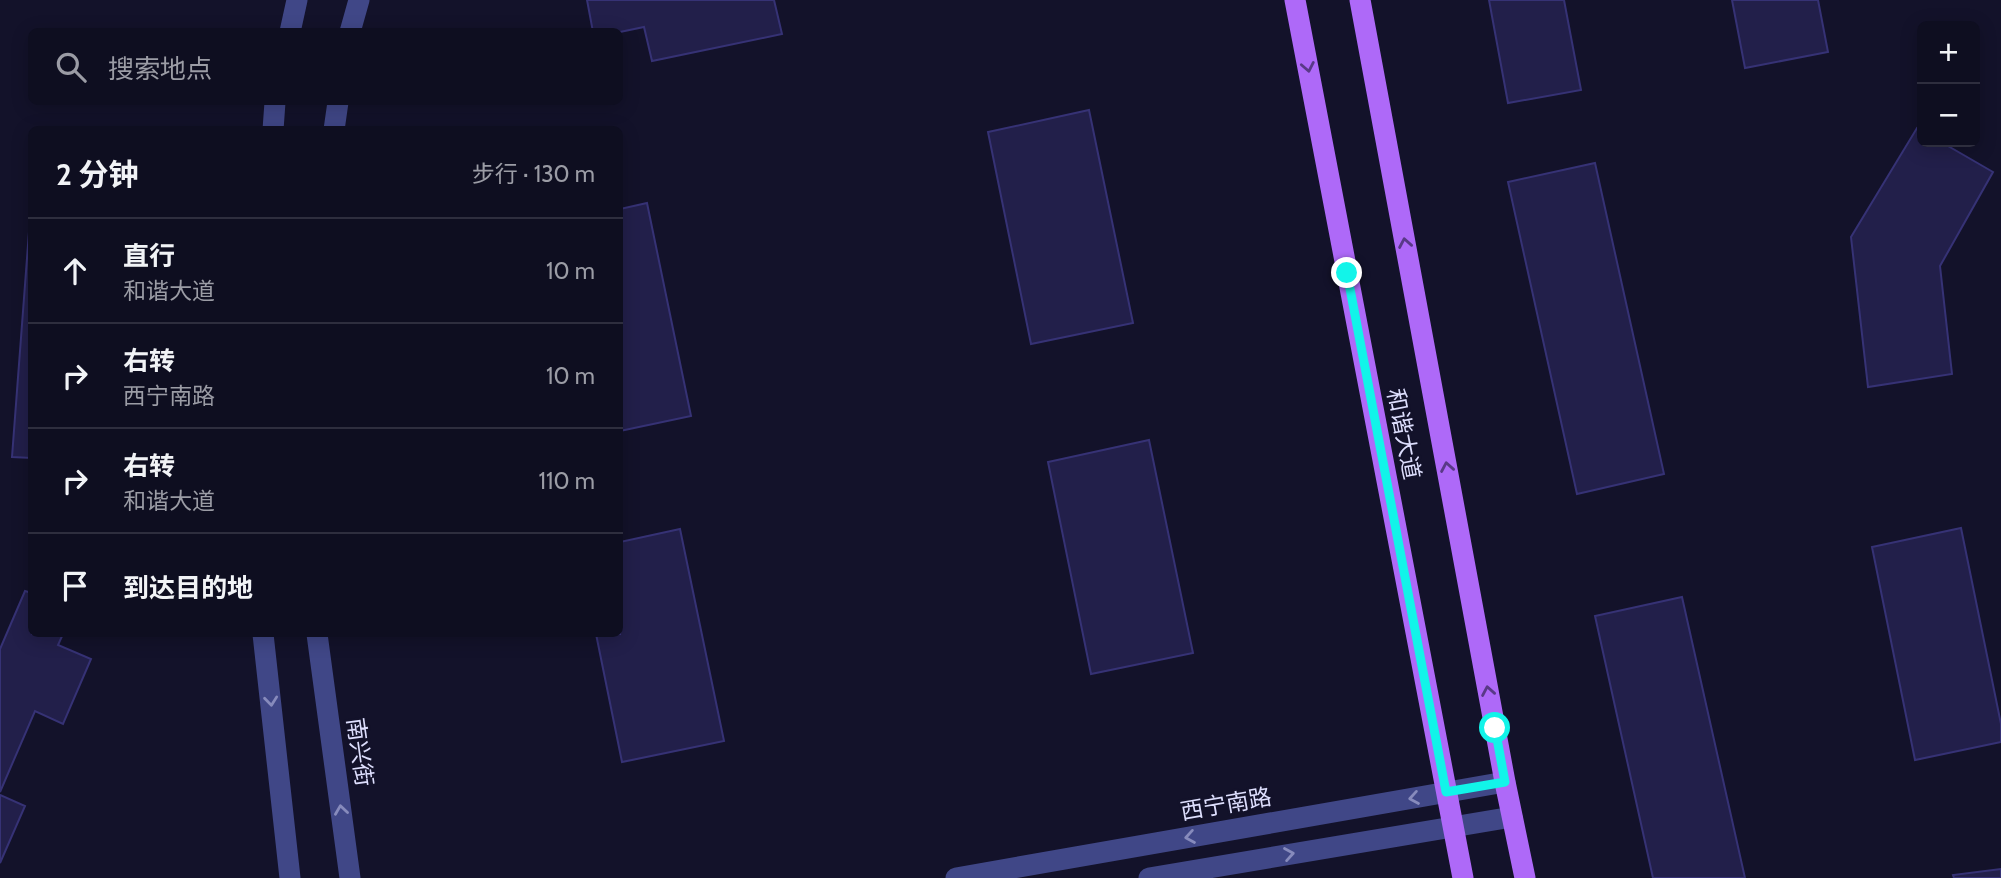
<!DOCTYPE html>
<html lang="zh">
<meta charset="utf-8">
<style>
:root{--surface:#0e0e20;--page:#1c1c2d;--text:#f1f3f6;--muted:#9b9ca5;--line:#2e2e3e}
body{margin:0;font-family:Cabin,"Noto Sans SC",sans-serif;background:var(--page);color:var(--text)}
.controls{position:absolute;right:21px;top:21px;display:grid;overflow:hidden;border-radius:10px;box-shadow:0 4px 18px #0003}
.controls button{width:63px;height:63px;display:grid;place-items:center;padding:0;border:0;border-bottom:2px solid var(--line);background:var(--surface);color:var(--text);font:35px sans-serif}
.stop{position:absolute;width:21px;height:21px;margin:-16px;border:5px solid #12f4e9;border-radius:50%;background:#fff}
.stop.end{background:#12f4e9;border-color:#fff;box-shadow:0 2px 7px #0008}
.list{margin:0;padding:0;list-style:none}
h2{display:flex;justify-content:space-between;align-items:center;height:91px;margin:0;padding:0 28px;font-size:30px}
h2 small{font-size:23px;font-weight:400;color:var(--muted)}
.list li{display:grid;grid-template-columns:46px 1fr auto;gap:21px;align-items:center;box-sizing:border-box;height:105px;padding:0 28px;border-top:2px solid var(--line)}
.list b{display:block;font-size:26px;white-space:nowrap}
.list p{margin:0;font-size:23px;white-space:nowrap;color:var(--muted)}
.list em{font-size:23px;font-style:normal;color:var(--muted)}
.icon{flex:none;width:38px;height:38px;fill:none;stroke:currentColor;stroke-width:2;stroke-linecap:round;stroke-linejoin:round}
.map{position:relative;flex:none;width:2001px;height:878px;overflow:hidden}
.search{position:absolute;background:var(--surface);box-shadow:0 4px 18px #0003;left:28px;top:28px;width:595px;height:77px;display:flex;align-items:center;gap:18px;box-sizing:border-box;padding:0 24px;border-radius:10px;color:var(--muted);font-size:26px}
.panel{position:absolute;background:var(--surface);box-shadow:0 4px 18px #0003;left:28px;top:126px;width:595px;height:511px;border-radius:10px}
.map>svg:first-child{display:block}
.building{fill:#221f4a;stroke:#363275;stroke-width:2}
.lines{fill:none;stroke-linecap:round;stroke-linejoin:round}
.minor{stroke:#404787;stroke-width:21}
.major{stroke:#ae69f8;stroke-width:21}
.oneway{stroke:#593987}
.oneway2{stroke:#878bbc}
.route{stroke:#12f4e9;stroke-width:9}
.labels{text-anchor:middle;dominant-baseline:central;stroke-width:5;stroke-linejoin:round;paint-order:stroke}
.street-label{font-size:23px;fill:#dddefd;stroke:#13122a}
</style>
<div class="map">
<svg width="2001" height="878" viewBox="0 0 2001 878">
<rect width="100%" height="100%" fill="#13122a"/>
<!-- building -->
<path class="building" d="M 587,0 L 774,0 L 782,34 L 652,61 L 644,27 L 620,32 L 593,32 Z
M 1489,0 L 1564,0 L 1581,90 L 1508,103 Z
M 1732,0 L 1818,0 L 1828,52 L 1745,68 Z
M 1089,110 L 1133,323 L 1031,344 L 988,132 Z
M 1917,128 L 1922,131 L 1922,142 L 1941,142 L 1993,172 L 1940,266 L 1952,374 L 1868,387 L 1851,237 Z
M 1595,163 L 1664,474 L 1577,494 L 1508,182 Z
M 32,192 L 32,458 L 12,457 Z
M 647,203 L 691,416 L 620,431 L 620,209 Z
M 1149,440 L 1193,653 L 1091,674 L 1048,462 Z
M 1961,528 L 2001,724 L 2001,742 L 1915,760 L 1872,547 Z
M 680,529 L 724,741 L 622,762 L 596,634 L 620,634 L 620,542 Z
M 25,591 L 32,593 L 32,634 L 63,634 L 58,645 L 91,659 L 63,724 L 35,711 L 0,792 L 0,649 Z
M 1682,597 L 1745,878 L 1653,878 L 1595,616 Z
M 0,795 L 25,806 L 0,863 Z
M 2001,869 L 2001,878 L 1954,878 L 1953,875 Z"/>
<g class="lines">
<!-- minor -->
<path class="minor" d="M 290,32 L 297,0
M 350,32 L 359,0
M 273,130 L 275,102
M 334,130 L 338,102
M 263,634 L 290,878
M 317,634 L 350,878
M 956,878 L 1505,782
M 1149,878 L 1512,817"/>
<!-- major -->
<path class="major" d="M 1295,0 L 1463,878
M 1360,0 L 1505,782 L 1525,878"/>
</g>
<!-- one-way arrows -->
<defs><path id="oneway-chevron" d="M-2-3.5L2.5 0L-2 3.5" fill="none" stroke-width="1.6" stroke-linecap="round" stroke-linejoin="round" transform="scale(1.75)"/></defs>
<g class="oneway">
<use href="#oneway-chevron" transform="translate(1308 67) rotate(79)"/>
<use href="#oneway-chevron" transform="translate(1405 243) rotate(-100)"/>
<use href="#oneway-chevron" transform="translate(1447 467) rotate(-100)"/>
<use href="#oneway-chevron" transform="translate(1488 691) rotate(-100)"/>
</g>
<g class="oneway2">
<use href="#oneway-chevron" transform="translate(271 701) rotate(84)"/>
<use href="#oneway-chevron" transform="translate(1414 798) rotate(170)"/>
<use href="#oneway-chevron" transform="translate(341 810) rotate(-98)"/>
<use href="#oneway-chevron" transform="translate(1190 837) rotate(170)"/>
<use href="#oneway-chevron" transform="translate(1289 854) rotate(-10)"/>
</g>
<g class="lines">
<!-- route -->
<path class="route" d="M 1347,273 L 1446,792 L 1505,782 L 1495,728"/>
</g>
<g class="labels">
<!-- street labels -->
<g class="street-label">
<text transform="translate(1404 434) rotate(79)">和谐大道</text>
<text transform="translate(360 752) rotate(82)">南兴街</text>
<text transform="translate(1226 804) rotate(-10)">西宁南路</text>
</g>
</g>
</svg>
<div class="controls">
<button>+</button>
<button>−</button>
</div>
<div class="stop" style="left:1495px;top:728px"></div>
<div class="stop end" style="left:1347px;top:273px"></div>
<div class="search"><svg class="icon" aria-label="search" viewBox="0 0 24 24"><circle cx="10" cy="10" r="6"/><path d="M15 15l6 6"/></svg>搜索地点</div>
<section class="panel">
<h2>2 分钟<small>步行 · 130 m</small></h2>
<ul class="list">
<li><svg class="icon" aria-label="ahead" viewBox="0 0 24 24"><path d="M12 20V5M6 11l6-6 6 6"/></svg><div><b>直行</b><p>和谐大道</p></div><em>10 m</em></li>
<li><svg class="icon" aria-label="right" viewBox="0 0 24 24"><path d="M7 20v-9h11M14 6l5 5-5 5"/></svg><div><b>右转</b><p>西宁南路</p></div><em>10 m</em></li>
<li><svg class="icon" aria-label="right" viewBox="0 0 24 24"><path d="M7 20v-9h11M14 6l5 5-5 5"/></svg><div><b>右转</b><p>和谐大道</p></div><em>110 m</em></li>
<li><svg class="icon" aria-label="arrive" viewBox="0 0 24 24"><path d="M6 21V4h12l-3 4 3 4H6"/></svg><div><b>到达目的地</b></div></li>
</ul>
</section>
</div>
